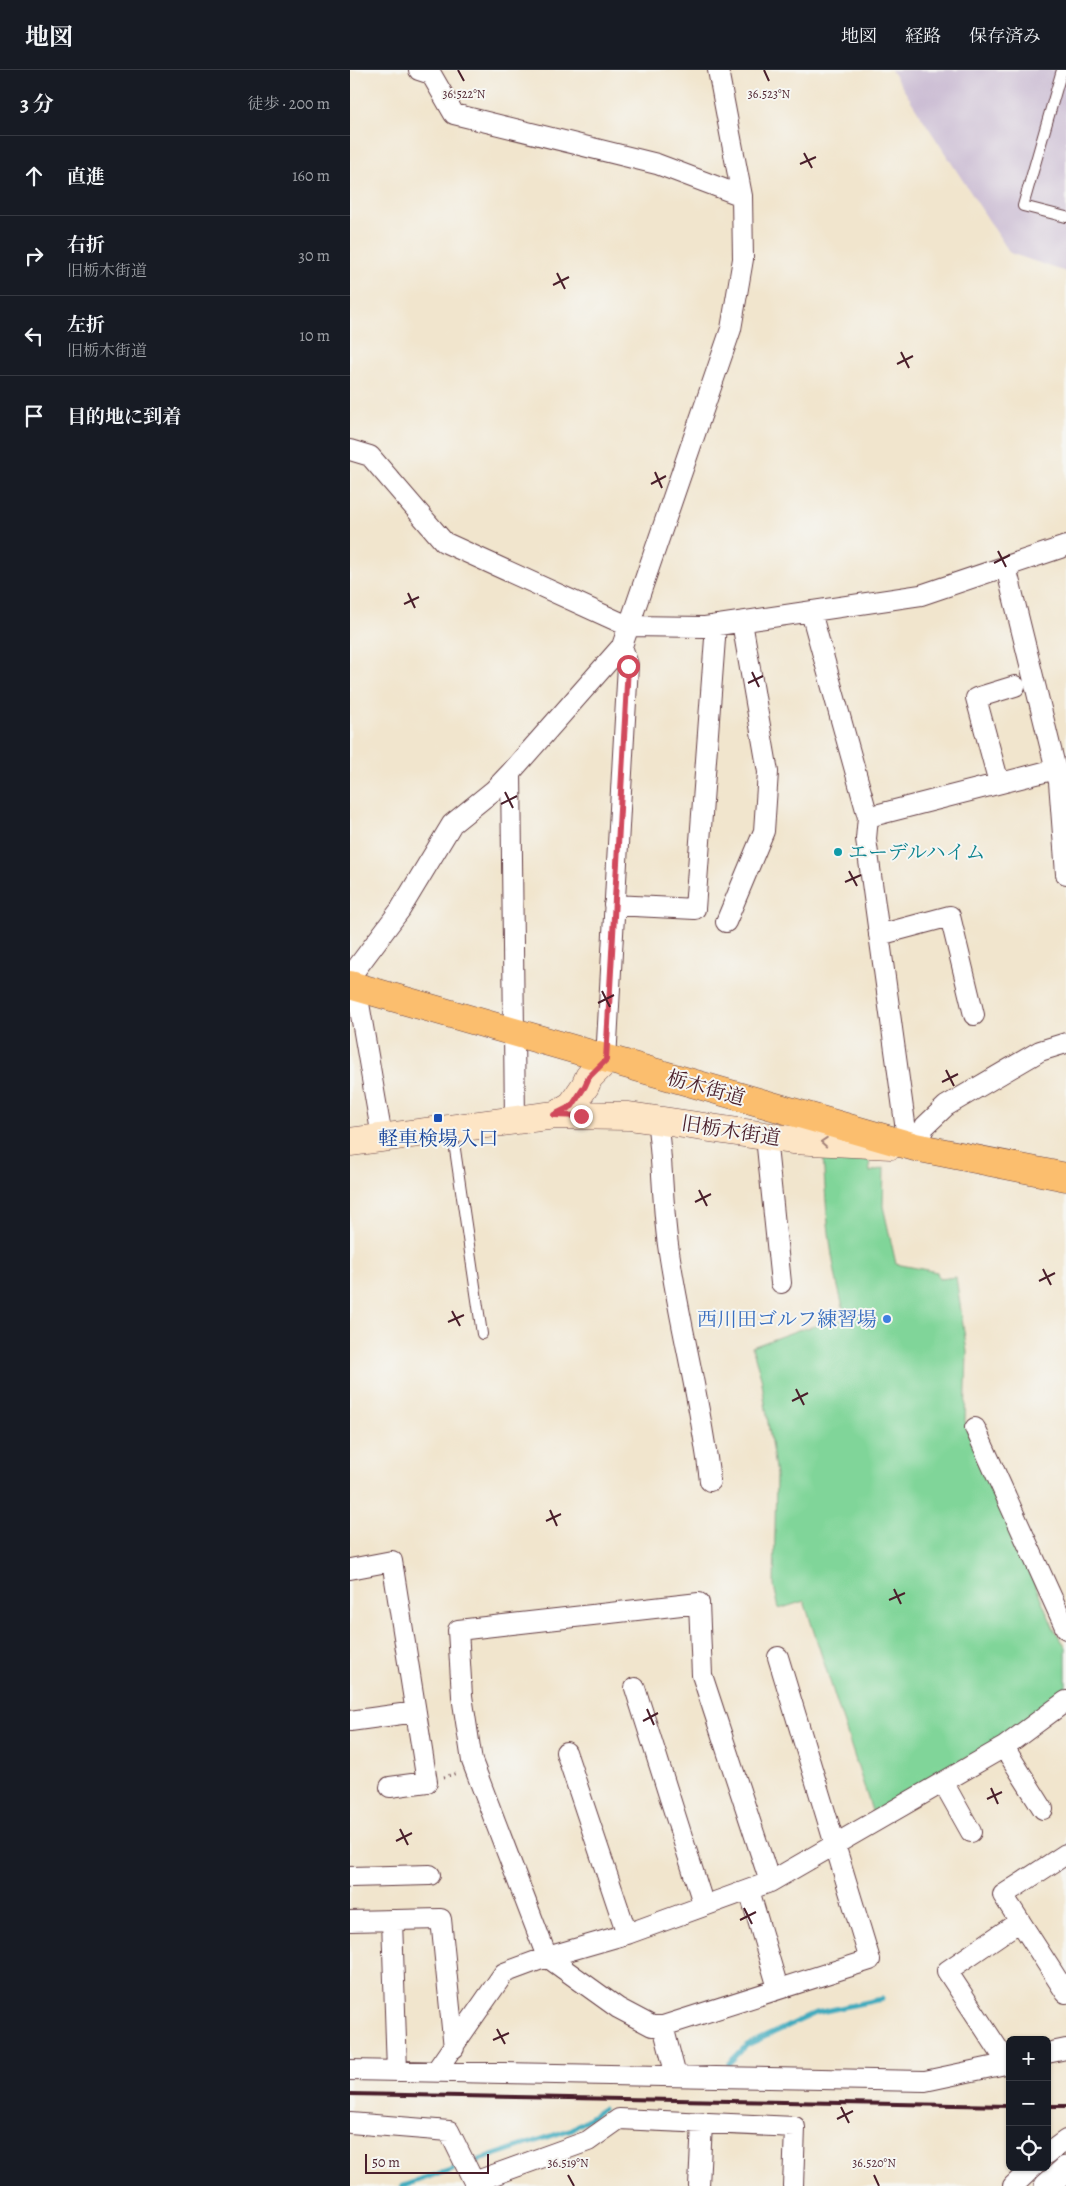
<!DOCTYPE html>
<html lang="ja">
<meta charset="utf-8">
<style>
:root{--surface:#171b24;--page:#20242c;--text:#f1f3f6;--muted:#9ea1a6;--line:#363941}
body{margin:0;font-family:Alegreya,"Noto Serif JP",serif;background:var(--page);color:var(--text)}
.controls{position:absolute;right:15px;bottom:15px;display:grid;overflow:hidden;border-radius:8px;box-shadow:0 1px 4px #0004}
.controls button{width:45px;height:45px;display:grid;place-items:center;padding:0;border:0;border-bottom:1px solid var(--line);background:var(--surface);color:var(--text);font:25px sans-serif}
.scale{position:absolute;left:15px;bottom:12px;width:124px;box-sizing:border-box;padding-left:5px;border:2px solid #4a1f2b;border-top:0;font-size:14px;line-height:18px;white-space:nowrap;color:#4a1f2b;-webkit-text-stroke:4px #f6f6f2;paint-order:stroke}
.stop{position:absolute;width:15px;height:15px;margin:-11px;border:4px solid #d1495b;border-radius:50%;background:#fff}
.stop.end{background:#d1495b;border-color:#fff;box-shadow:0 1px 5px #0008}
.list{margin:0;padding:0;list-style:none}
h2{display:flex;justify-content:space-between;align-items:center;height:65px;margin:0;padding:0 20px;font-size:21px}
h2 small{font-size:16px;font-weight:400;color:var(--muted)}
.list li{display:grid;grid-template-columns:32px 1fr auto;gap:15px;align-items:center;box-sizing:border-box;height:80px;padding:0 20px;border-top:1px solid var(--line)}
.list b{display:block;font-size:19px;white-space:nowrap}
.list p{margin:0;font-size:16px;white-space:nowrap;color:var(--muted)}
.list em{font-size:16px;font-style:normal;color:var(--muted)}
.icon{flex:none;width:28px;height:28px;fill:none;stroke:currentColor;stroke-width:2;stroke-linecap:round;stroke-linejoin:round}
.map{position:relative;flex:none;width:716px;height:2116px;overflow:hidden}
header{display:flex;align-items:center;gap:30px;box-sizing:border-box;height:70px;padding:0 25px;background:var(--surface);border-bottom:1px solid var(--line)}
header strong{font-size:24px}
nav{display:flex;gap:28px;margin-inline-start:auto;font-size:18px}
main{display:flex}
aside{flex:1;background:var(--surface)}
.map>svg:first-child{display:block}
.industrial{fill:#ccbed4}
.green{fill:#80d599;stroke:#657a62}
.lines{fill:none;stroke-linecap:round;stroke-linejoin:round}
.stream{stroke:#3fabbe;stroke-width:5}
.service-casing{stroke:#633d43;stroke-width:12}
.minor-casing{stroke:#633d43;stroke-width:22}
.tertiary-casing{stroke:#633d43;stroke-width:27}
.secondary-casing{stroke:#633d43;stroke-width:29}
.primary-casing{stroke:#633d43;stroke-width:29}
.path{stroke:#633d43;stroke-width:3;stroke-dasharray:1 4;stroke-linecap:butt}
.service{stroke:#fff;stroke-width:10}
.minor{stroke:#fff;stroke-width:20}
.tertiary{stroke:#fff;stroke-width:25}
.secondary{stroke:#fde5c5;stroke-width:28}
.primary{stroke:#fbbe6e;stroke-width:28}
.rail{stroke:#4a1f2b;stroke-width:4}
.oneway{stroke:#a48278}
.route{stroke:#d1495b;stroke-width:6}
.ticks{fill:none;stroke:#4a1f2b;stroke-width:2}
.culture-dot{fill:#0f9aa8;stroke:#f6f6f2;stroke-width:2}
.transit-dot{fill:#1a4fb4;stroke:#f6f6f2;stroke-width:2}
.shop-dot{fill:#3f7fe0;stroke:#f6f6f2;stroke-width:2}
.labels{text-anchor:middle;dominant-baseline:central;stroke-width:4;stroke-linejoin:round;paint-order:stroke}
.culture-label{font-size:20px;fill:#0d838f;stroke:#f6f6f2;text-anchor:start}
.street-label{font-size:20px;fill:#4a1f2b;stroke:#f6f6f2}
.transit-label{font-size:20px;fill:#164399;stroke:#f6f6f2}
.shop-label{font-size:20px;fill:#366cbe;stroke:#f6f6f2;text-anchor:end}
.ticks-label{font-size:12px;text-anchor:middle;fill:#4a1f2b;stroke:#f6f6f2;stroke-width:4;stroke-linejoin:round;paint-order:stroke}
</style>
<header>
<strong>地図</strong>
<nav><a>地図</a><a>経路</a><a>保存済み</a></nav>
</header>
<main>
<aside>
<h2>3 分<small>徒歩 · 200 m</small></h2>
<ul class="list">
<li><svg class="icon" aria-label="ahead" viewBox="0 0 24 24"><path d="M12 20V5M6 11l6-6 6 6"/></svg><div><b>直進</b></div><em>160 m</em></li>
<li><svg class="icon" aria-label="right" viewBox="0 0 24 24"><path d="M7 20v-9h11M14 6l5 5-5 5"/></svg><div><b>右折</b><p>旧栃木街道</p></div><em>30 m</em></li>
<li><svg class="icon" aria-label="left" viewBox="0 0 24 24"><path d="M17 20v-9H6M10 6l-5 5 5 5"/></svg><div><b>左折</b><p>旧栃木街道</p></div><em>10 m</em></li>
<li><svg class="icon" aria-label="arrive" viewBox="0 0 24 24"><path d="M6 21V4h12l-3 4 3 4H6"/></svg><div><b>目的地に到着</b></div></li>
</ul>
</aside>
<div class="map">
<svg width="716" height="2116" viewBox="0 0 716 2116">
<rect width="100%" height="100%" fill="#f6f6f2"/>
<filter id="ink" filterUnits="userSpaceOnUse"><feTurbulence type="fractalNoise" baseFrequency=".02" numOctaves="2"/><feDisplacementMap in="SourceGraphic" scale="10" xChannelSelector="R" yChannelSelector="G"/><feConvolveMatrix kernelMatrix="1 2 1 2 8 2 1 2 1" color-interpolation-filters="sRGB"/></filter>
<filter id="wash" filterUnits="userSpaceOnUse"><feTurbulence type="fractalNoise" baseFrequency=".0096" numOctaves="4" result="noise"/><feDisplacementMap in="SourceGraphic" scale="20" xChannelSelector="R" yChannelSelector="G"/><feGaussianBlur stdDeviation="1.12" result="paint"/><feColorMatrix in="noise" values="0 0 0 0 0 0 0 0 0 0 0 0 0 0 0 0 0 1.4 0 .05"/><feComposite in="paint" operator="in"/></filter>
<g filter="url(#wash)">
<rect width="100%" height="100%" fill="#f1e5cd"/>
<!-- industrial -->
<path class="industrial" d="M 541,0 L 716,0 L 716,202 L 660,183 Z"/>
<!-- green -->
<path class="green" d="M 473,1084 L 519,1090 L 520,1102 L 534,1098 L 533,1136 L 546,1194 L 587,1202 L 589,1209 L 606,1207 L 617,1282 L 615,1351 L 704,1559 L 716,1577 L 716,1625 L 707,1634 L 523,1744 L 454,1531 L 429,1539 L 424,1516 L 426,1405 L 411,1307 L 402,1277 L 448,1260 L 500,1248 L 498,1240 L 494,1240 C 479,1189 476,1137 473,1084 Z"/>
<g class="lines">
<!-- stream -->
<path class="stream" d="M 379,1993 L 397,1975 L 466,1943 L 532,1929
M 129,2090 L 222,2059 L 253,2039
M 52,2116 L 103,2099"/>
</g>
</g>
<g filter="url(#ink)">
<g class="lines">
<!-- service casing -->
<g class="service-casing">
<path id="service" d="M 712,0 L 673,136 L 716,147
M 102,1059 L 132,1264"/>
</g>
<!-- minor casing -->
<g class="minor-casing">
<path id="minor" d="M 69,0 L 81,4 L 104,44 L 307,94 L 392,126
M 0,380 L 20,386 L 94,472 L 278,556 L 355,557 L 571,525 L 716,476
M 656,497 L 709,712 L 716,804
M 461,542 L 518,747 L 516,769 L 558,1075
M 161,702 L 165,1050
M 649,713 L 626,628 L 665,616
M 518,747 L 706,699
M 264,835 L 345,839 L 366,555
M 376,852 L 414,761 L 418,702 L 392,552
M 529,865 L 600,846 L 624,945
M 0,907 L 50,840 L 102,754 L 144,720 L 161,702 L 272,576
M 6,916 L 32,1067
M 256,990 L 278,595 L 272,576 L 381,259 L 393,189 L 392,126 L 368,0
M 307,1050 C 313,1092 312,1133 318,1175 C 329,1254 351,1331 360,1411
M 416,1067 L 431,1213
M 565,1077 L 575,1056 L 596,1036 L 690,981 L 716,973
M 625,1358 L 716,1559
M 0,1499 L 42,1491 L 77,1712 L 40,1717
M 285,1618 L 354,1836
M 0,1651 L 66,1642
M 216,1682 L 277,1864
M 593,1712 L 621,1762
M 693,1739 L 654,1677 L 716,1631
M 716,1784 L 653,1825 L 716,1923
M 0,1807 L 80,1805
M 399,1820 L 428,1918
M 42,1850 L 47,2001
M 0,1851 L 91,1849 L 104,1978
M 313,1956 L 302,1956 L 268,1938 L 197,1887 L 122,1691 L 112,1626 L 108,1560 L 349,1533 L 352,1605 L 420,1812
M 697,1983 L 716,1979
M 658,1994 L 597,1901 L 670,1851
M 0,2000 L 575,2011 L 660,1993
M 86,2001 L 154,1903 L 197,1887 L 277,1864 L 420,1812 L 654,1677
M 326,2006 L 313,1956 L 520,1890 L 428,1587
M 0,2053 L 99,2061 L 124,2112 L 238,2071 L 269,2049 L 445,2057 L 443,2116
M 697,2084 L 716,2070
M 349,2116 L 352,2053
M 663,2116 L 683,2097"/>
</g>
<!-- tertiary casing -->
<g class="tertiary-casing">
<path id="tertiary" d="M 697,2116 L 716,2099"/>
</g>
<!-- secondary casing -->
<g class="secondary-casing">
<path id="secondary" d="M 205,1045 L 222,1035 L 235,1016 L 239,1007 L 256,990
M 0,1072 L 205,1045 L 279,1046 L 442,1070 L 541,1075"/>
</g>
<!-- primary casing -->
<g class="primary-casing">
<path id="primary" d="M 0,915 L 565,1077 L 716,1107"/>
</g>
<!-- path -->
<path class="path" d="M 94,1707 L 107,1703"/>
<!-- service -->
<use href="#service" class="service"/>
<!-- minor -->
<use href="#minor" class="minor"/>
<!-- tertiary -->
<use href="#tertiary" class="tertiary"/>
<!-- secondary -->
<use href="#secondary" class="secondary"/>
<!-- primary -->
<use href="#primary" class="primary"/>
<!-- rail -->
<path class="rail" d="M 0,2024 L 660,2036
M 697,2036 L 716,2036"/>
</g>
<!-- one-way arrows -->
<defs><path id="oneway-chevron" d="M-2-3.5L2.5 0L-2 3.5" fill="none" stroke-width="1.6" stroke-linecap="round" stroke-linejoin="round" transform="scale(1.25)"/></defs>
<use class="oneway" href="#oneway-chevron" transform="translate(474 1072) rotate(-176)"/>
</g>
<g class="lines" filter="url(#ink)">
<!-- route -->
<path class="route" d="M 231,1046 L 204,1045 L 222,1036 L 235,1016 L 239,1007 L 256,990 L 278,596"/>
</g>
<!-- ticks -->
<path class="ticks" d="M 108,0 L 114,11M 414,0 L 419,11M 454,83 L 462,98M 450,94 L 466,87M 207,203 L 215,219M 203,215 L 219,207M 551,282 L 559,298M 547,294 L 563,286M 305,402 L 312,418M 301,414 L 316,406M 648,481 L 656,497M 644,493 L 660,485M 58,523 L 65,538M 54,534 L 69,527M 402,602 L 409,617M 398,613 L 413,606M 155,722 L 163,738M 151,734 L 167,726M 499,801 L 507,816M 495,812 L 511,805M 252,921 L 260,937M 248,933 L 264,925M 596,1000 L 604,1016M 592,1012 L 608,1004M 349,1120 L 357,1136M 345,1132 L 361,1124M 693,1199 L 701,1215M 689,1211 L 705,1203M 102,1241 L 110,1256M 98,1252 L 114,1245M 446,1319 L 454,1335M 442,1331 L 458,1323M 200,1440 L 207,1456M 196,1451 L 211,1444M 544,1519 L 551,1534M 539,1530 L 555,1523M 297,1639 L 304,1655M 293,1651 L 308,1643M 641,1718 L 648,1734M 637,1729 L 652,1722M 50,1759 L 58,1775M 46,1771 L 62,1763M 394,1838 L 402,1854M 390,1850 L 406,1842M 147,1959 L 155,1974M 143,1970 L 159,1963M 491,2037 L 499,2053M 487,2049 L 503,2041M 218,2105 L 224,2116M 524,2105 L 529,2116"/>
<!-- markers -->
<circle class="culture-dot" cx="488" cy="782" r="5"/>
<rect class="transit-dot" x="83" y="1043" width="10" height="10" rx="2.5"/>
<circle class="shop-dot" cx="537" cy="1249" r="5"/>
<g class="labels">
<!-- culture labels -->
<g class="culture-label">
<text x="498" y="782">エーデルハイム</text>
</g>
<!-- street labels -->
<g class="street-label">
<text transform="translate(356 1018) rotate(16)">栃木街道</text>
<text transform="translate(381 1061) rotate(9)">旧栃木街道</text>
</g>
<!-- transit labels -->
<g class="transit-label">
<text x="88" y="1068">軽車検場入口</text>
</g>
<!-- shop labels -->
<g class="shop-label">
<text x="527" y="1249">西川田ゴルフ練習場</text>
</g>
</g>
<g class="ticks-label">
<text x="114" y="28">36.522°N</text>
<text x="419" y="28">36.523°N</text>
<text x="218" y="2097">36.519°N</text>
<text x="524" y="2097">36.520°N</text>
</g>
</svg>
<div class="controls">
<button>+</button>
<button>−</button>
<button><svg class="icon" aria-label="locate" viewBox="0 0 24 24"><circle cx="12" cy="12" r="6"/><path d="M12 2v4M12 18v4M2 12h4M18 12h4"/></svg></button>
</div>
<div class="scale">50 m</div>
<div class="stop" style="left:278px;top:596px"></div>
<div class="stop end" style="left:231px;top:1046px"></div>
</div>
</main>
